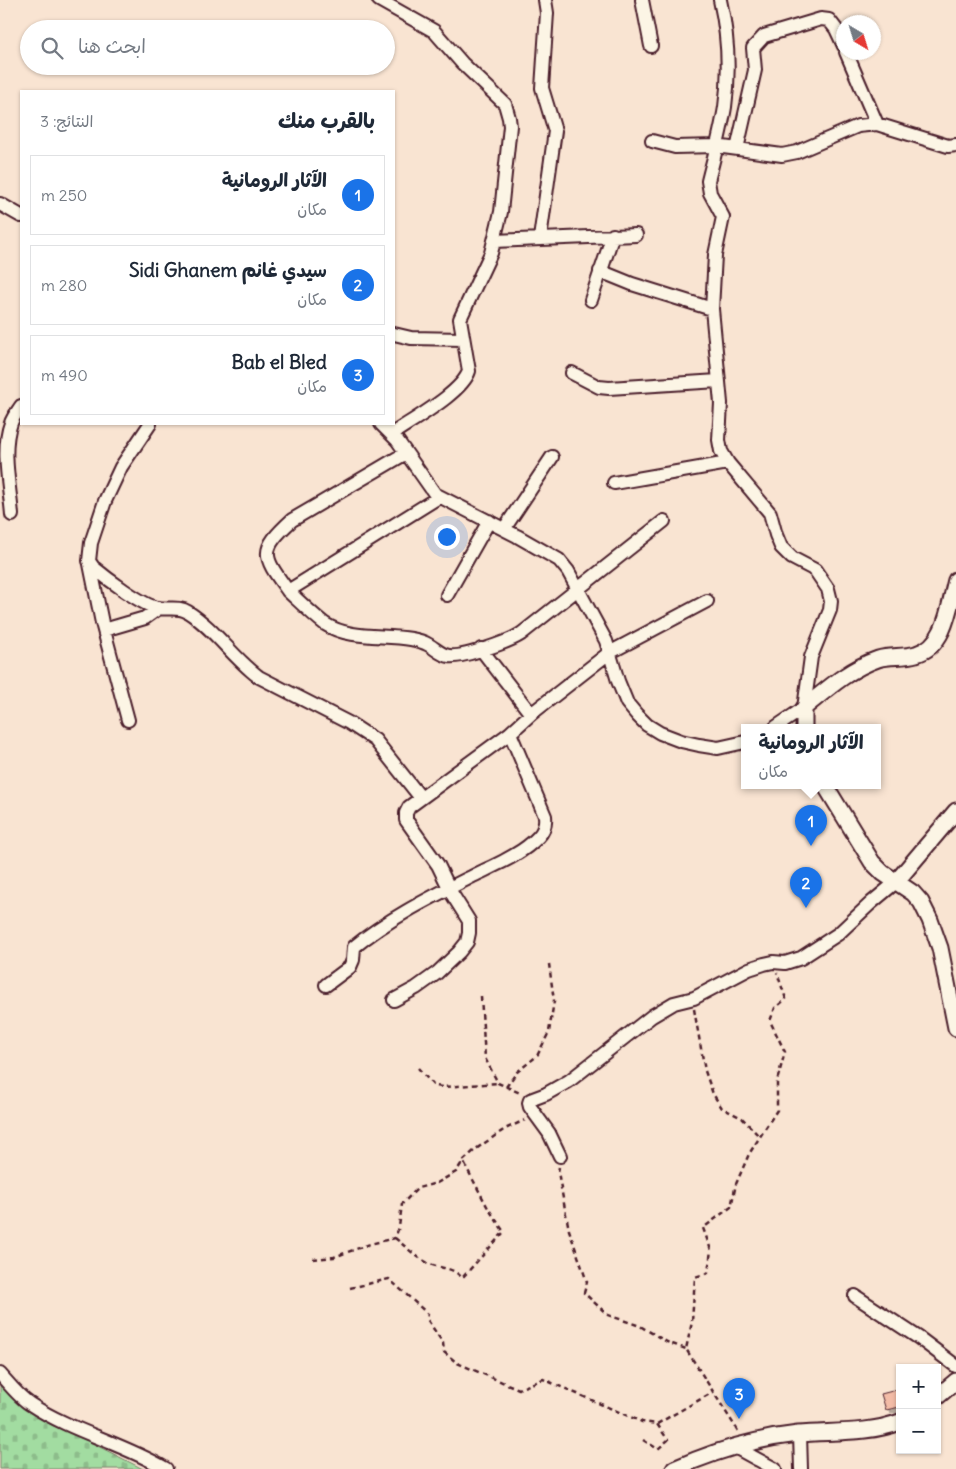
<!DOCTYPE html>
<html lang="ar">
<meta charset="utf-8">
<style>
:root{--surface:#fff;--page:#f2f2f3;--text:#1f2937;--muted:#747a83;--line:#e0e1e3;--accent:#1a73e8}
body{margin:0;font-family:Delius,"Playpen Sans Arabic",sans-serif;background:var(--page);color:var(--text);direction:rtl}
.controls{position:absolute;right:15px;bottom:15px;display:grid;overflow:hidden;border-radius:0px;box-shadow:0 1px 4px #0004}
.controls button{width:45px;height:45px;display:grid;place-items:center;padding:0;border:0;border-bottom:1px solid var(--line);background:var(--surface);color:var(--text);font:25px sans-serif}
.compass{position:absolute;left:836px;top:15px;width:45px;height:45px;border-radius:50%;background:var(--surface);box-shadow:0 1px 4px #0004;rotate:142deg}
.you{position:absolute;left:446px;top:536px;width:18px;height:18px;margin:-12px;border:4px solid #fff;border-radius:50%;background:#1a73e8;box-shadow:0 0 0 8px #1a73e833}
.badge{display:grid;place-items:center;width:32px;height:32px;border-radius:50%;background:var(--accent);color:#fff;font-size:16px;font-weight:700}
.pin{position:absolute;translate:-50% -41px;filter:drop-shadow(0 1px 2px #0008)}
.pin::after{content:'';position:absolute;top:26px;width:18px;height:15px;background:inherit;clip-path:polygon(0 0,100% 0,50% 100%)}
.popup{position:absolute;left:741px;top:724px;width:140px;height:65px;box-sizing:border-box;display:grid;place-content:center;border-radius:0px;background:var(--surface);filter:drop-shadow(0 1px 4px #0005);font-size:16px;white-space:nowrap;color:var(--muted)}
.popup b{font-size:19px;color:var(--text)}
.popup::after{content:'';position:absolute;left:50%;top:100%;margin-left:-10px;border:10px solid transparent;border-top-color:var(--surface)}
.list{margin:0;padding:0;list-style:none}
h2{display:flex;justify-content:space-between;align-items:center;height:65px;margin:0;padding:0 20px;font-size:21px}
h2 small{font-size:16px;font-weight:400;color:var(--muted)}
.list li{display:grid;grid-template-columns:32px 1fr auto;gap:15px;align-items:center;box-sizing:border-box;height:80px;margin:0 10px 10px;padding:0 10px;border:1px solid var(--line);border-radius:0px}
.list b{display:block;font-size:19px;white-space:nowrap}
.list p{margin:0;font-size:16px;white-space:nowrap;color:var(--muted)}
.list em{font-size:16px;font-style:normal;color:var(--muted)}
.icon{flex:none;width:28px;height:28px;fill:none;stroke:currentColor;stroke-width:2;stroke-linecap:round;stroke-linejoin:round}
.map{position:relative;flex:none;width:956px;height:1469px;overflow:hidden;direction:ltr}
.search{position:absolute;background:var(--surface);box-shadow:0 1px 4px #0004;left:20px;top:20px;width:375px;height:55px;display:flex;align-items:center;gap:12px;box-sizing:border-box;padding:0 18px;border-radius:28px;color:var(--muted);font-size:19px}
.panel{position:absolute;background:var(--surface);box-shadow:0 1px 4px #0004;left:20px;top:90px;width:375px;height:335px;border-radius:0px;direction:rtl}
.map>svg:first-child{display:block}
.cemetery{fill:url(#cemetery-stones);stroke:#767e66}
.building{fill:#f3bca7;stroke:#4a1f2b;filter:url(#shadow)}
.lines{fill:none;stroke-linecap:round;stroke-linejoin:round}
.minor-casing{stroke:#4a1f2b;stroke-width:16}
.major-casing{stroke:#4a1f2b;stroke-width:19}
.path{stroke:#4a1f2b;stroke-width:2.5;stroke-dasharray:5 4;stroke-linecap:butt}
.minor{stroke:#fcf5e5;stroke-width:12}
.major{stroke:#fcf5e5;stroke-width:15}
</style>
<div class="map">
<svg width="956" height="1469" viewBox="0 0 956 1469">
<defs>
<pattern id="cemetery-stones" width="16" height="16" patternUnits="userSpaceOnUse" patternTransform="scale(1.25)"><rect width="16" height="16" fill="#a2dca1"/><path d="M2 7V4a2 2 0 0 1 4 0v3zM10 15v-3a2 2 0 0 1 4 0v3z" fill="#8dbc8b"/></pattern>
<filter id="shadow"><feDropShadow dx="4.5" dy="4.5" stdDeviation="0" flood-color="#0004"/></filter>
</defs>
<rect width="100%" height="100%" fill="#f9e4d2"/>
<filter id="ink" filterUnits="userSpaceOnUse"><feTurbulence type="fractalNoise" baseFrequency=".02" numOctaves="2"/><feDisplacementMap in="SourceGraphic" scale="10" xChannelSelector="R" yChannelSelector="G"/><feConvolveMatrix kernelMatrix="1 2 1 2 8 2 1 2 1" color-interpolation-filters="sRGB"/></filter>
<g filter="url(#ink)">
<!-- cemetery -->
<path class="cemetery" d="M 0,1384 L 33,1413 L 143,1469 L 0,1469 Z"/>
<!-- building -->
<path class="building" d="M 900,1389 L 900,1407 L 886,1410 L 881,1394 Z"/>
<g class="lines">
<!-- minor casing -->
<g class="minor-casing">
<path id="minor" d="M 379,0 L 434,31 L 462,63 L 505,104 L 509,118 L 510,126 L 501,212 L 491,253 L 460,319 L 469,371 C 462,393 412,420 392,434
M 642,0 L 651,46
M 720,0 C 728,35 730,71 725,107 C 721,132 714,157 708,181 L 710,193 L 723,217 L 715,255 L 712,309 L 721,403 L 719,440 L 721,451 L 728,463 L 770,513 L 776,535 L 781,547 L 792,558 L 815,570 L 828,589 L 831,601 L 830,610 L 811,657 L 804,708 L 776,727
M 846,52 L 877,124
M 652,141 L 675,147 L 716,146 L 782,155 L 797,152 L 858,126 L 877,124 L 948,146 L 956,145
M 737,149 L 755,70 L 753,48 L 764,36 L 821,19 L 829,20 L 836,29 L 844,46
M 0,204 L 21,216
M 540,238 L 555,131 L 542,88 L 547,13 L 545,0
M 494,241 L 636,235
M 600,271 L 632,284 L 712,309
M 591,300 L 613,235
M 394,334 L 411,338 L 463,339
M 572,373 L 599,387 L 609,388 L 718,381
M 150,424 L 121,467 L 105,501 L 91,543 L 89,561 L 93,567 C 105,577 143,606 158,608 C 168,610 179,606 188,612 C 215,629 233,658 259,677 L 349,723 L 375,740 L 421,798
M 381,424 L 397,440 L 435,494 L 517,536 L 559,560 L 568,571 L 606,641 L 618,681 L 627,703 L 637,715 L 647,725 L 660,733 L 681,741 L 699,745 L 718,748 L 745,742
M 614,483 L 728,463
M 439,497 L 288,591 C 300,602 312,614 325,624 C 350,640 383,634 411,639 C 417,640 424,642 429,645 C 436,649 441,655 449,656 C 462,658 509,642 521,634 L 664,521
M 12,515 C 10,487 1,450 11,423 C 13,417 18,411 21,406
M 504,529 L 552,457
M 90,564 L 102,623 L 128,720
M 288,591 C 263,556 258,551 292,520 L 406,453
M 447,595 L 489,521
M 104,630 L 145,618 L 159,608
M 481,649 L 531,714
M 326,985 L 350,967 L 353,960 L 354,947 C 389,918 432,897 473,876 C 495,865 521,855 538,837 C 544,831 546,825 545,816 L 510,733
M 394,1000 L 416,988 L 437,973 L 459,952 L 467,942 L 469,933 L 469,921 L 452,894 L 438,865 L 406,820 L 406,813 L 409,807 L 510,733 L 531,714 L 609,653 L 707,601
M 560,1156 L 549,1133 L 530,1107 L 529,1103 L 530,1100 L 546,1094 L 569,1081 L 652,1016 L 674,1003 L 694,998 L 749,969 L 764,964 L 773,962 L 785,963 L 801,958 L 838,934 L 871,903 L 896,882
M 855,1296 L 919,1338 L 956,1366
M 0,1374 C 9,1384 19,1397 30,1404 C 72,1432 123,1443 166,1469
M 800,1434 L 801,1469
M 733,1446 L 775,1469"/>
</g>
<!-- major casing -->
<g class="major-casing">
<path id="major" d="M 804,727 L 804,708 C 827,689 849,669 878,659 C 890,655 903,658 916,654 C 946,646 949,606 956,580
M 825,785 L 872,862 L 883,873 L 913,893 L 921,902 L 930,920 L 940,948 L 956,1028
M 896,882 L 956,811
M 937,1397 L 956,1381
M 674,1469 C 714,1451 754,1439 798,1434 C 832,1431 868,1434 900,1422"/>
</g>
<!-- path -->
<path class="path" d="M 481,996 L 485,1058 L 498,1083 L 520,1093
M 694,1009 L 705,1071 L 713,1094 L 722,1108 L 742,1118 L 759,1136
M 418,1068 L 434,1086 L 443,1087 L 498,1083
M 506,1087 L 517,1072 L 537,1056 L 549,1032 L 554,1001 L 549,964
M 559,1167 L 558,1172 L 569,1230 L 587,1282 L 584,1293 L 608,1315 L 640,1326 L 667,1342 L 686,1349
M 395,1238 C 406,1247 417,1258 430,1264 C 442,1269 453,1267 462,1278 L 504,1232 L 488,1208 L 463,1161
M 313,1259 L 334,1257 L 370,1244 L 395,1238 L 399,1227 L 402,1204 L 418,1188 L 437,1183 L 456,1172 L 463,1161 L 476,1149 L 505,1129 L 525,1120
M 350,1288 L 389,1279 L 428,1314 L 427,1319 L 443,1343 L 444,1352 L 457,1363 L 519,1389 L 543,1379 L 642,1422 L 657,1424 L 713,1392
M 738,1431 L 686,1349 L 692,1322 L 695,1277 L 708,1273 L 711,1250 L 703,1228 L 731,1207 L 736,1184 L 749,1154 L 777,1110 L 777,1081 L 785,1052 L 770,1021 L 775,1008 L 786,999 L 777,973
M 643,1440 L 658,1449 L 668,1440 L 657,1424"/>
<!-- minor -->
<use href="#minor" class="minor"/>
<!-- major -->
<use href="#major" class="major"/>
</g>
</g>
</svg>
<div class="controls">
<button>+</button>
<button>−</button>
</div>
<svg class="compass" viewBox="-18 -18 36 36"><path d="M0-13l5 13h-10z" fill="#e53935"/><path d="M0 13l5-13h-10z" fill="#747a83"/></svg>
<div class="you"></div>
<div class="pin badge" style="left:811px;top:846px">1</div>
<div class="popup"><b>الآثار الرومانية</b>مكان</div>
<div class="pin badge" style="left:806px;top:908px">2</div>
<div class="pin badge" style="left:739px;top:1419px">3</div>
<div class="search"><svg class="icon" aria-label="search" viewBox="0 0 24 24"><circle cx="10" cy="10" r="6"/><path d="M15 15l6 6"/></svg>ابحث هنا</div>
<section class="panel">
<h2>بالقرب منك<small>النتائج: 3</small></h2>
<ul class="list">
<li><span class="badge">1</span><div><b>الآثار الرومانية</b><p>مكان</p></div><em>250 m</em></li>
<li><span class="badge">2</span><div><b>سيدي غانم Sidi Ghanem</b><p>مكان</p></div><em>280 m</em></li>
<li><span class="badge">3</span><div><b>Bab el Bled</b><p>مكان</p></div><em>490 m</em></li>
</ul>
</section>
</div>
